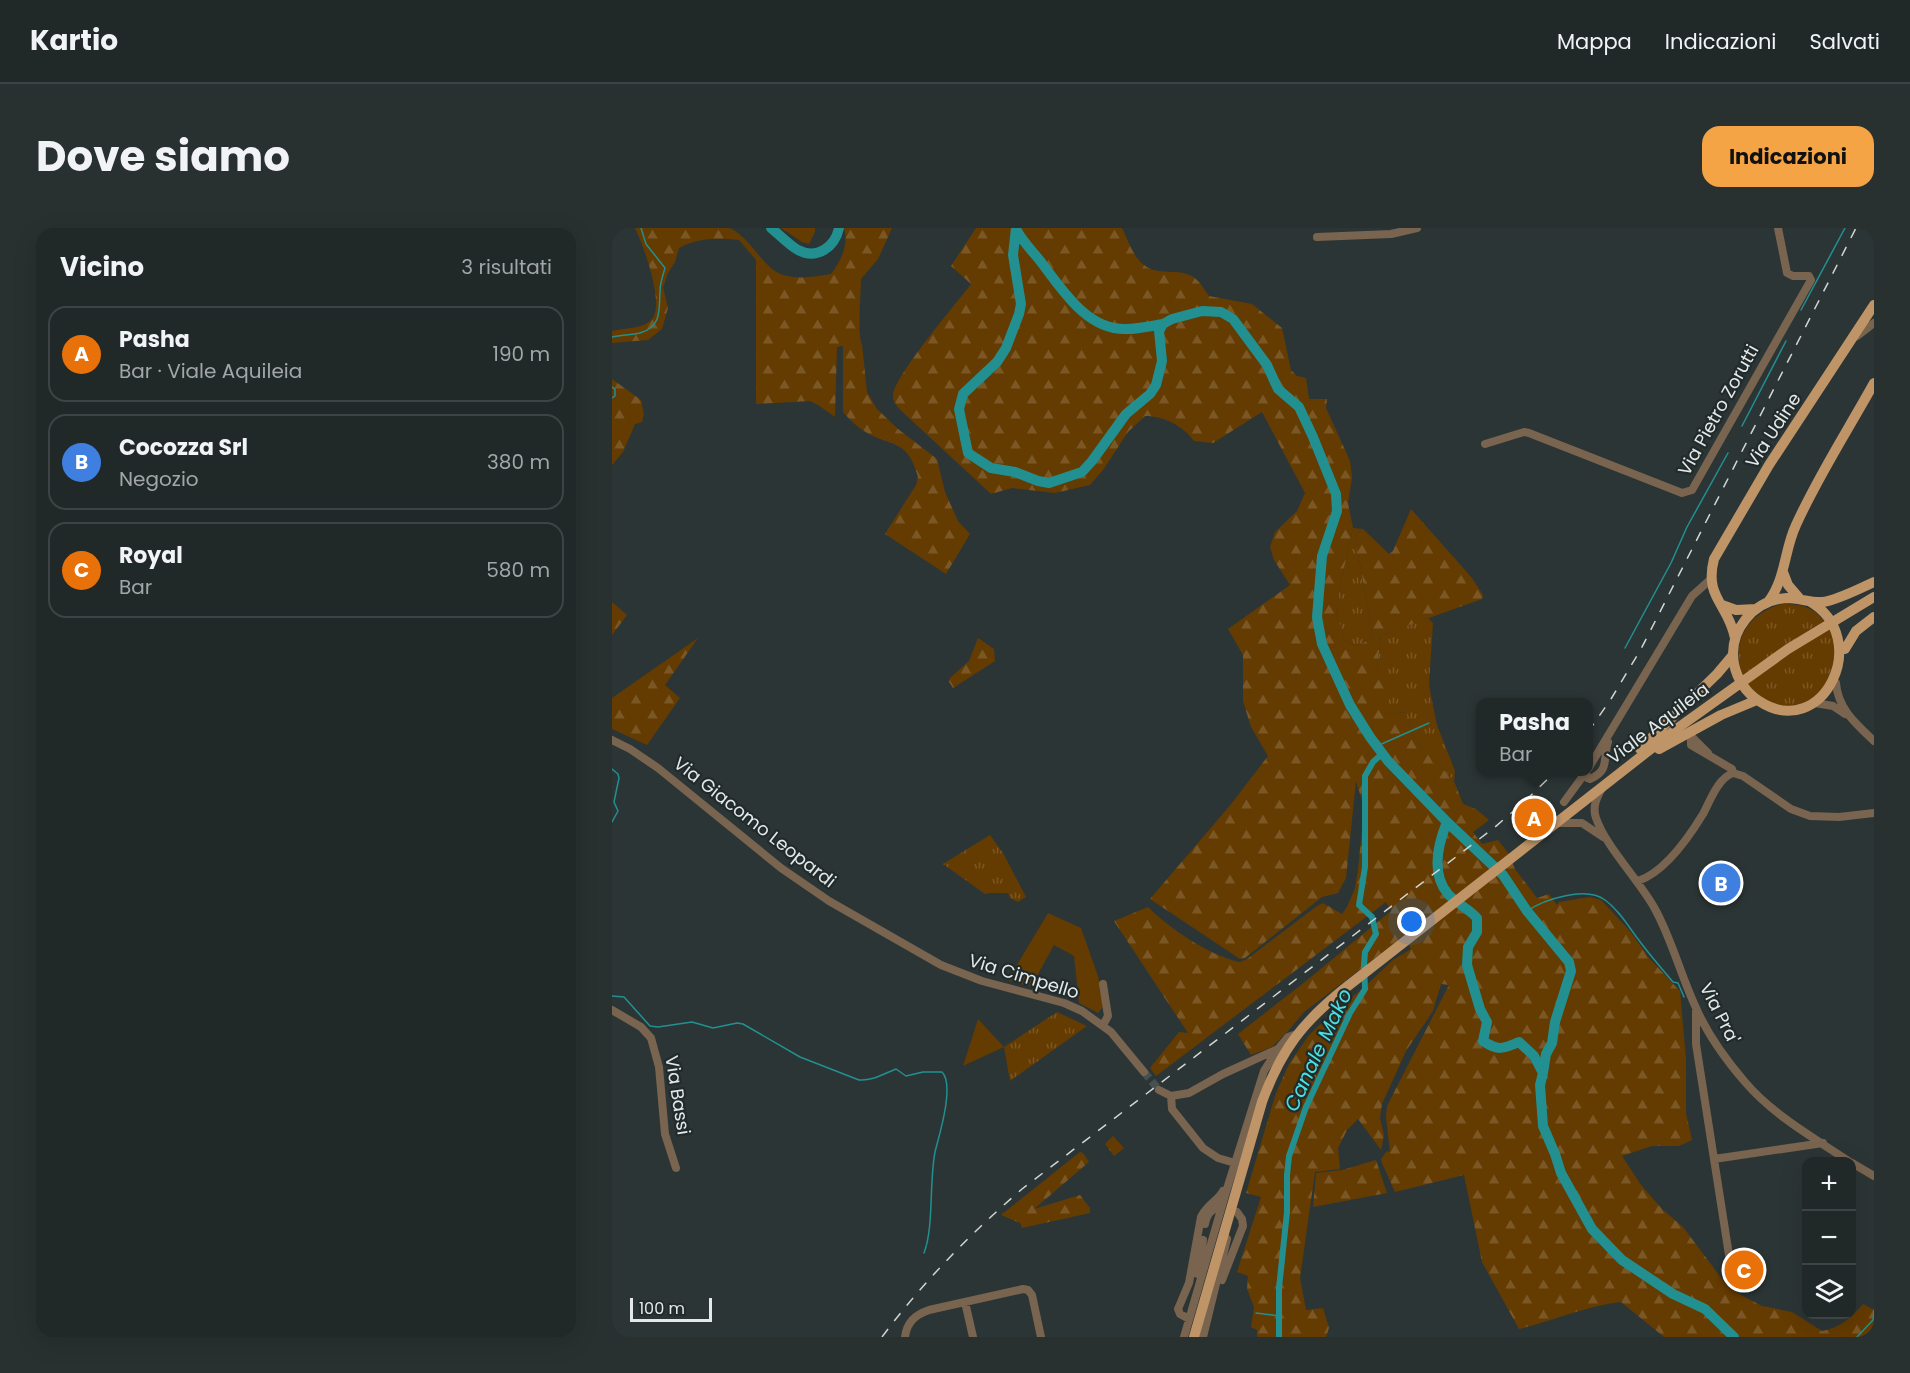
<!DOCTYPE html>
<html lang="it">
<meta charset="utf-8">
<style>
:root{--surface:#212828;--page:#293030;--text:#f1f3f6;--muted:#a2a6a8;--line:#3e4445;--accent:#f4a444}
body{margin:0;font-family:Poppins,sans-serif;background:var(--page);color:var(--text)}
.controls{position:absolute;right:18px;bottom:18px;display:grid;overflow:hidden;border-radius:12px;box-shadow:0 6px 24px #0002}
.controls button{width:54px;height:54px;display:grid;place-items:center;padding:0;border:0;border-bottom:2px solid var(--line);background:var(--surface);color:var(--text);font:30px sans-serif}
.scale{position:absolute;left:18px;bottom:15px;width:82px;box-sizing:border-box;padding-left:6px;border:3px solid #e3e9e9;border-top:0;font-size:16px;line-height:21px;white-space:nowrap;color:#e3e9e9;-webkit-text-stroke:4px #222b2b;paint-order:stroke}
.you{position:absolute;left:800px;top:694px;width:21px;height:21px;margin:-15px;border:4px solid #fff;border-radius:50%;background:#1a73e8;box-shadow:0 0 0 9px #1a73e833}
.badge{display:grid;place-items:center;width:39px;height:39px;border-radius:50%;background:var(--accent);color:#fff;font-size:20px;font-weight:700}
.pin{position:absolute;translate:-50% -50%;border:3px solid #fff;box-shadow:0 2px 6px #0006}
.popup{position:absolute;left:864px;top:470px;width:117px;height:78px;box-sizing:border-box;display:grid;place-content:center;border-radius:12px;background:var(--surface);filter:drop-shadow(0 2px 4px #0005);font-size:20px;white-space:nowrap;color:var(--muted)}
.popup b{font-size:22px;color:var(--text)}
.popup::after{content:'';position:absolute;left:50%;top:100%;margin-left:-12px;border:12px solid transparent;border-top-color:var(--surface)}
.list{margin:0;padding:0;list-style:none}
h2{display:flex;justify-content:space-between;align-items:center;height:78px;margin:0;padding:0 24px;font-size:26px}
h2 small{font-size:20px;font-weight:400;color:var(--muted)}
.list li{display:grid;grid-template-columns:39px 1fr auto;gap:18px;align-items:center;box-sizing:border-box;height:96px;margin:0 12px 12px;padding:0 12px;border:2px solid var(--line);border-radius:18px}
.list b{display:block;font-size:22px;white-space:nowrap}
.list p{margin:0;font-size:20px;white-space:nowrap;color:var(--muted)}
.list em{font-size:20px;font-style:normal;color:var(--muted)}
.icon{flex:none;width:33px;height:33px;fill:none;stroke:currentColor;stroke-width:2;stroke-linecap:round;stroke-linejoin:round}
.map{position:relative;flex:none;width:1262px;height:1109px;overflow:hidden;border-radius:18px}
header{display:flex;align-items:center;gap:36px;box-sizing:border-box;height:84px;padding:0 30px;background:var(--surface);border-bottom:2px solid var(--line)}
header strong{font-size:28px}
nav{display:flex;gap:33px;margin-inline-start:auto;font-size:21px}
.intro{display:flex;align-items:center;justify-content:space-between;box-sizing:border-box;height:144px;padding:0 36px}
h1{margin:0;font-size:42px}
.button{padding:15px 27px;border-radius:18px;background:var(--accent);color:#111;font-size:21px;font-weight:700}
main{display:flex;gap:36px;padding:0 36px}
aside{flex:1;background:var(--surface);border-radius:18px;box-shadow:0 6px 24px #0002}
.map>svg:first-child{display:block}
.grass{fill:url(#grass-tufts)}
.forest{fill:url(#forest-firs)}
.garden{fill:#643b00}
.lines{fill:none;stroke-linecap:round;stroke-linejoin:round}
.stream{stroke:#229091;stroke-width:1.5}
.canal{stroke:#229091;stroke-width:6}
.river{stroke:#229091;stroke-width:10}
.minor-tunnel{stroke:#475050;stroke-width:8;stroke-dasharray:8 4;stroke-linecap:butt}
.minor{stroke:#79644f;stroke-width:8}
.major{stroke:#bf9467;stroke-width:10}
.rail{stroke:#d0d6d6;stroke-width:1.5;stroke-dasharray:10 10;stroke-linecap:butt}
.major-bridge{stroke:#bf9467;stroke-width:10}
.labels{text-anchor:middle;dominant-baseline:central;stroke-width:4.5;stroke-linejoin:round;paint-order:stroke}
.street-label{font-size:18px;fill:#e3e9e9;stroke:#222b2b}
.water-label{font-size:20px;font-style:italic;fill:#4ae0e2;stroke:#222b2b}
</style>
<header>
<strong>Kartio</strong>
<nav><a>Mappa</a><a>Indicazioni</a><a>Salvati</a></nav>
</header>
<div class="intro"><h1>Dove siamo</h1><a class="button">Indicazioni</a></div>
<main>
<aside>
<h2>Vicino<small>3 risultati</small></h2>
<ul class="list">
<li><span class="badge" style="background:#e8710a">A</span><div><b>Pasha</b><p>Bar · Viale Aquileia</p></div><em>190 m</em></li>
<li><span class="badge" style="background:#3f7fe0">B</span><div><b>Cocozza Srl</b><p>Negozio</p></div><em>380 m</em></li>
<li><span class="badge" style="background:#e8710a">C</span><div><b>Royal</b><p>Bar</p></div><em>580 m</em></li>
</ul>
</aside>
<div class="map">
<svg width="1262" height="1109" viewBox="0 0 1262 1109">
<defs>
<pattern id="grass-tufts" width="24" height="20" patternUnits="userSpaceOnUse" patternTransform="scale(1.5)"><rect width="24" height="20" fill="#643b00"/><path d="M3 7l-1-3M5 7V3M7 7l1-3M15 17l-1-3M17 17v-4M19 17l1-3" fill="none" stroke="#7a5725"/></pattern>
<pattern id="forest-firs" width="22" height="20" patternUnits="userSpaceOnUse" patternTransform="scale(1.5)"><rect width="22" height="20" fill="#643b00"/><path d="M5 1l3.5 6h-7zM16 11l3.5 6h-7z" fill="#7a5725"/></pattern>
</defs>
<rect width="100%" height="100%" fill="#2c3535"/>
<!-- grass -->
<path class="grass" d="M 741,300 L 751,301 L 743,308 L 761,410 L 745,418 L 733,413 L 725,389 L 727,362 Z
M 1170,376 C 1205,375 1210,390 1227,416 L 1213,463 C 1205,468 1197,474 1188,476 C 1125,491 1097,396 1170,376 Z
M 816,390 L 821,395 L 817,456 L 819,468 L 825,497 L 843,543 L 842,553 L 801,508 L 794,484 L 775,486 L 765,441 L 769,407 Z
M 378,607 L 391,625 L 414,669 L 406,674 L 398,670 L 396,665 C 387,666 382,664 373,666 L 331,636 Z
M 445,784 L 475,798 L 398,853 L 392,819 Z
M 501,908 L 512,920 L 502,928 L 493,916 Z"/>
<!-- forest -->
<path class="forest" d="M 23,0 L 118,0 C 138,11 143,26 159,40 C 175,54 200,49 219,46 C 229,33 237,17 232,0 L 280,0 L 266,31 L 249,51 C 249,65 245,107 250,116 L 255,164 L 265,181 L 286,201 L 325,231 L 333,264 L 346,293 L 358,306 L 334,346 L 273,306 L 304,257 L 306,249 C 295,209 279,220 252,203 C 244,198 237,191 231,184 L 231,118 L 225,119 L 223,189 L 206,177 L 198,173 L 144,176 L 144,32 L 127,12 C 105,10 88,9 67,20 L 63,34 L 56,45 L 51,59 L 56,80 L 50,101 L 36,112 L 0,115 L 0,103 C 12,100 32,101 40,91 C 53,76 31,16 23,0 Z
M 169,0 L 203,0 L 203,4 L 197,16 L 190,14 Z
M 364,0 L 510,0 C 516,12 521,29 532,37 C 548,50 571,37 586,53 C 590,57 593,63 597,68 L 640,76 L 670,100 L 679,142 L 685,148 L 694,150 L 697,171 L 715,171 L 714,180 L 738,233 L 740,250 L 736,275 L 741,300 L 727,362 L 725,389 L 733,413 L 745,418 L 761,410 L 743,308 L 751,301 L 777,326 L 781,323 L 799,281 L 860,350 L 871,367 L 870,371 L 769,407 L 765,441 L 779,454 L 775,486 L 794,484 L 801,508 L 842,553 L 851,576 L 864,581 L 877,592 L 861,604 L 870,616 L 886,612 L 897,626 L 903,641 L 925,670 L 937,666 L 945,677 L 947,674 L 978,669 L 989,672 L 1018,703 L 1037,730 L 1068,763 L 1074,831 L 1074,885 L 1080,912 L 1067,918 L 1040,918 L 1010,928 L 1029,957 L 1050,981 L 1071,999 L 1113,1055 L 1129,1067 L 1150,1078 L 1180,1084 L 1210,1103 C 1228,1100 1239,1090 1251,1076 L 1262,1082 L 1262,1097 L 1256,1109 L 1052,1109 L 1009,1074 C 973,1078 941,1093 907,1101 L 870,1034 L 852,947 L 783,964 L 770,935 L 769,931 L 775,923 L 778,924 L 774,889 L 775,878 L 837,757 L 829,756 L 821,783 L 794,823 L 770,876 L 768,890 L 772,907 L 769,922 L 746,891 L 735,902 L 726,920 L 728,941 L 703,944 L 688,1050 L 694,1082 L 711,1080 L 717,1100 L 714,1109 L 645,1109 L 645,1102 L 639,1099 L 642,1079 L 635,1061 L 636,1048 L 625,1044 L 649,969 L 634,965 L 664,865 L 677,836 L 697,807 L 728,778 L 748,763 L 781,732 L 799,721 L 792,708 L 692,784 L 676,803 L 660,819 L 639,827 L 626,806 L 694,753 L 779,683 L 774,674 L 544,848 L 538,840 L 567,804 L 576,805 L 502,693 L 536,679 C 558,701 598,728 628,734 L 635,731 L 705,678 L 711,675 L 730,686 L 735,679 L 743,660 L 746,642 L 752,579 L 744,553 L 734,650 L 726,665 L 710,669 L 633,730 L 628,731 L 538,671 L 620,575 L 656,528 L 639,499 L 631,473 L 631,427 L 616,401 L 678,357 L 662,332 L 658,319 L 663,304 L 685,283 L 693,265 L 650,184 L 601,215 L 582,213 C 571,198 552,188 533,188 L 516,204 L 491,242 L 478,257 L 443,265 L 400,260 L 379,266 L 297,190 C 291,184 281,177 281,168 C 281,149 345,75 359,56 L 339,38 Z
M 0,151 L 29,172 L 32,186 L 30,194 L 23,196 L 11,224 L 0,237 Z
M 0,374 L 15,387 L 0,407 Z
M 86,410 L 53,457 L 68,470 L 35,517 L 0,501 L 0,470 Z
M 366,410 L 382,421 L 383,433 L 341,460 L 337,454 L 338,450 L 357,433 Z
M 468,924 L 471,925 L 477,934 L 422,981 L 468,967 L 478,980 L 478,985 L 410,1000 L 408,995 L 389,987 Z
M 764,932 L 775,965 L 701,979 L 704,945 L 730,942 Z"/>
<!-- garden -->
<path class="garden" d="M 436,685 L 469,700 L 486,748 L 492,778 L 486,785 L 467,775 L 462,728 L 442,717 L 419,759 L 396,752 Z
M 366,791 L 392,819 L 351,838 Z"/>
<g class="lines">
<!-- stream -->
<path class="stream" d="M 1189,82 L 1233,0
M 0,109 C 9,107 19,107 28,105 C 50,99 47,81 48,63 C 48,55 51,47 53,40 L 34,16 L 29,0
M 0,159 L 3,161 L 3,168 L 0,170
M 1130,198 L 1174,113
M 1013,420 L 1059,335 L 1075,299 L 1116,225
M 765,518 L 817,495
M 0,541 L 6,546 L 7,550 L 2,574 L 6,583 L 0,594
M 915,683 C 933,671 974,658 993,672 C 1007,682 1016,698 1026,711 C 1037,726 1049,740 1061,754 L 1066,755 L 1072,769
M 0,768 L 12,769 L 38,798 L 46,799 L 80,794 L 101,800 L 125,795 L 131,796 L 188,829 L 247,852 C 261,853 271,846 284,841 L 294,848 L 311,844 L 330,844 C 343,857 327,908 323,924 C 317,955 322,999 312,1025
M 644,1085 L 668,1088
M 1245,1109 L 1261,1092 L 1262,1082"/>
<!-- canal -->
<path class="canal" d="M 667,1109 L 667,1060 L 675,984 L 675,947 L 677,928 L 694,879 L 738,785 L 753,761 L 752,737 L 753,724 L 764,706 L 760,689 L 747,677 L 753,639 L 753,548 L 761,534 L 771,525"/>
<!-- river -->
<path class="river" d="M 159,0 C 168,7 177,17 186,22 C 205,32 223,19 227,0
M 404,0 L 401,27 L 409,76 L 407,86 L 394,120 L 385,134 L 351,166 L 347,181 L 356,225 L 379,240 L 403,244 L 426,253 L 437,255 L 470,244 L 480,233 L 514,186 L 538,166 L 544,157 L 550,133 L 547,103 L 551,96 L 560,91 L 590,83 L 609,84 L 621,91 L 655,137 L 666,161 L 687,179 L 701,209 L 724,266 L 725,283 L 710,328 L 705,389 L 710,416 L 738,477 L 758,509 L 776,533 L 835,594 L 891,647 L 915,683 L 957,734 L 959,743 L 943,794 L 940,815 L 934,826 L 931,845
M 404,1 C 411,15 423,25 432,38 C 452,64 476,102 514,101 C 526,101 539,98 551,96
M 835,594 C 826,616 819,646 836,666 C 844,675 857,681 865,690 L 865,704 L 856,719 L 855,737 L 868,781 L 875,794 L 871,813 C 886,823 891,821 907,814 L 922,828 L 931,845 L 928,857 L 931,898 L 943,926 L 949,945 L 980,1001 L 1010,1032 L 1061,1066 L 1093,1081 L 1122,1109"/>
<!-- minor-tunnel -->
<path class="minor-tunnel" d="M 532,844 L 547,862"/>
<!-- minor -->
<path class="minor" d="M 705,9 L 779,6 L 805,0
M 1245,108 L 1262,95
M 873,216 L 912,204 L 917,205 L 1070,265 L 1080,262 L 1199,52 L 1197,48 L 1181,48 L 1175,45 L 1166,0
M 1224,455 C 1226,481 1244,496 1262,513
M 1203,475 L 1221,478 L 1233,486
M 0,512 L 18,521 L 46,540 L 169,640 L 217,673 L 329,737 L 370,753 L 452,775 L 470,783 L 499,804 L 532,844
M 1096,525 L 1081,510 L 1079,512 L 1079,517 L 1120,541 L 1121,545
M 976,541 L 1080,368 L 1099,351
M 974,544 L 975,550 L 978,551 C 999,542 990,530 996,514
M 990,560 C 985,569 980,579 984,590 C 994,619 1027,652 1043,681 C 1061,714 1069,749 1085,782 C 1097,809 1114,832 1133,854 C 1161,887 1202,910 1238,934
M 952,574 L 974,544
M 945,595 L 970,595 L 991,609
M 1026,653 C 1053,644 1077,609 1091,586 C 1098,573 1106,550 1121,545 L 1131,548 L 1179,581 L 1198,588 L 1227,589 L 1262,585
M 491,756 L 496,788 L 491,797
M 0,782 L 29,799 L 39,810 L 47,839 L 53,906 L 64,940
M 1084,782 L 1084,816 L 1117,1027
M 547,862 L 559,868 L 577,865 L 611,846 L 666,821
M 559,868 L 560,881 L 591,920 L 606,930 L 623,935
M 1102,931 L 1211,915
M 1240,935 L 1262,948
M 593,996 C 595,986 599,982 608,978
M 586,1046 L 591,1012
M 610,1052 L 631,998 L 630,991 L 625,984
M 353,1074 L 361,1109
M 577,1091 L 568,1086 L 566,1081 L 577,1055 L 589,989 C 595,976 606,973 611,963
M 293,1109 C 295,1094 303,1087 317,1082 L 411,1061 L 416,1062 L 420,1067 L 429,1109
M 572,1109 L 614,964 L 652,843 L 666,821 L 676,809 L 685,806
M 591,1109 L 615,1011"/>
<!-- major -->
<path class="major" d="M 1171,344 L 1176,357 L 1188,371
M 1197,373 C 1262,410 1211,515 1147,473 C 1134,465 1125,451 1122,436 C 1116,403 1141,372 1175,370 C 1187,370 1199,375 1211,374 C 1228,371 1246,361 1262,354
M 1156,374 C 1174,351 1172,322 1184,297 C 1206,248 1236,202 1262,155
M 1110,377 L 1124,382 L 1144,381
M 1123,410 C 1116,375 1092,370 1102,331 L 1157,237 L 1262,77
M 1233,421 L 1244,403 L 1262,389
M 1028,521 L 1105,446 L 1121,427
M 1047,521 L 1109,487 L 1145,472
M 582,1109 L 650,874 C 669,822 690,795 732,761 L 1063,502"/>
<!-- rail -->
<path class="rail" d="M 976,504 L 999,471 L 1029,421 L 1244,0
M 270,1109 C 311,1054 358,1006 410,961 L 883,599 L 912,574 L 943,544"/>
<!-- major-bridge -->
<path class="major-bridge" d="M 1063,502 L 1176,421 L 1262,369"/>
</g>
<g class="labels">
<!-- street labels -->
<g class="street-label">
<text transform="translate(1106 182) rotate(-61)">Via Pietro Zorutti</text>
<text transform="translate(1161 202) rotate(-57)">Via Udine</text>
<text transform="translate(1046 495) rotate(-37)">Viale Aquileia</text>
<text transform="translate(143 594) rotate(38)">Via Giacomo Leopardi</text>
<text transform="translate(412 748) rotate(17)">Via Cimpello</text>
<text transform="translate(1108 785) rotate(63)">Via Pra'</text>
<text transform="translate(66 867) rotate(81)">Via Bassi</text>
</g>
<!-- water labels -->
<g class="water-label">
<text transform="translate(706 822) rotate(-65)">Canale Mako</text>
</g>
</g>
</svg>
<div class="controls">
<button>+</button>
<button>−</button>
<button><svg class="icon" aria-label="layers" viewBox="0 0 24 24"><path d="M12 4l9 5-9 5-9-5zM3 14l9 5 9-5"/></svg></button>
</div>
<div class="scale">100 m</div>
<div class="you"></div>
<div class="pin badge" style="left:922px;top:590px;background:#e8710a">A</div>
<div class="popup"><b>Pasha</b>Bar</div>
<div class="pin badge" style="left:1109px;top:655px;background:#3f7fe0">B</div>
<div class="pin badge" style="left:1132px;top:1042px;background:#e8710a">C</div>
</div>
</main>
